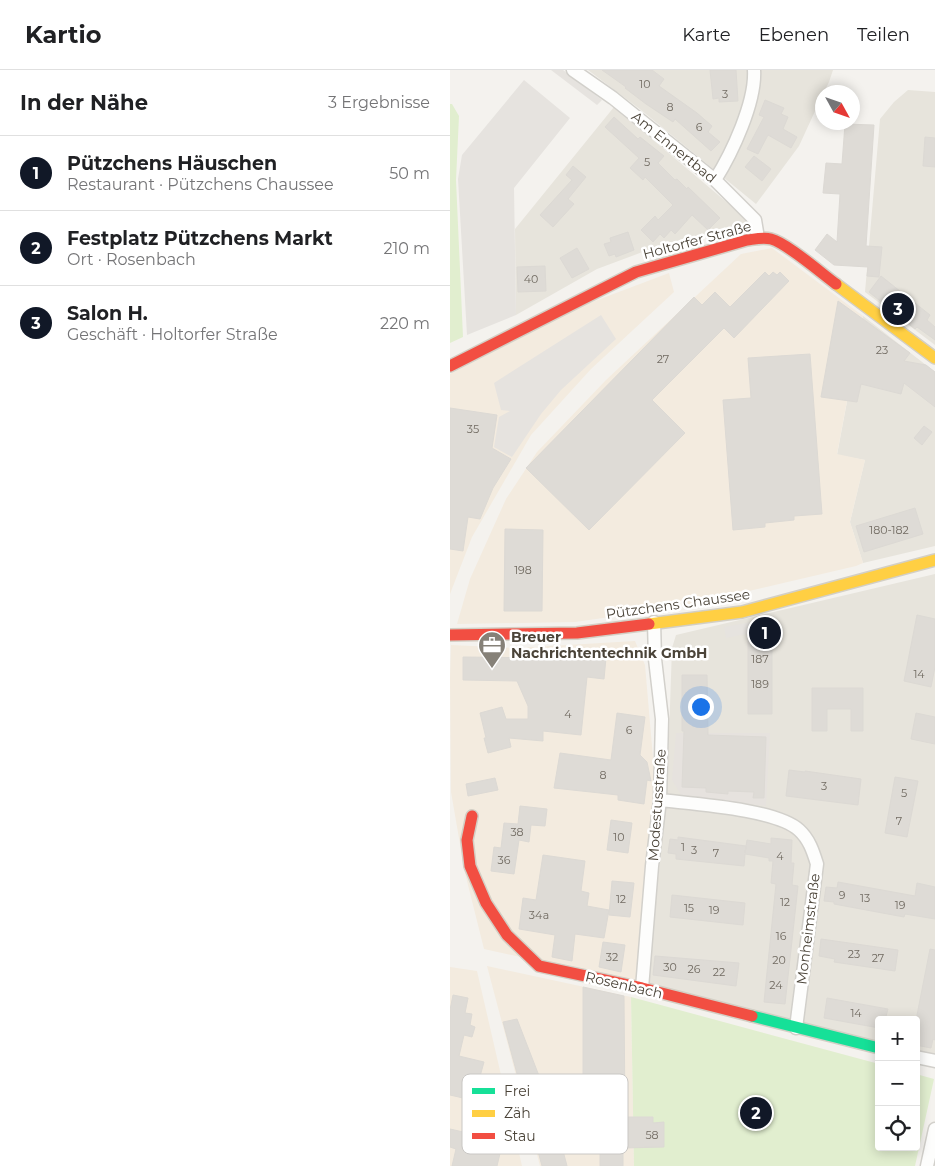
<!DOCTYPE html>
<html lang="de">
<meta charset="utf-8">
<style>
:root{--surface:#fff;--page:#f2f2f2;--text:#202124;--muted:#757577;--line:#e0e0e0;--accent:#111827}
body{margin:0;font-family:Montserrat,sans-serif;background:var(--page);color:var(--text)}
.controls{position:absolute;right:15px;bottom:15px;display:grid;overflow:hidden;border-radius:5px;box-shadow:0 2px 12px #0003}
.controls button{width:45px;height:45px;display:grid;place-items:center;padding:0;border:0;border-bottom:1px solid var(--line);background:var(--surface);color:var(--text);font:25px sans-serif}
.compass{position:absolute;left:365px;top:15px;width:45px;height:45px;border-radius:50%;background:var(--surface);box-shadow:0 2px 12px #0003;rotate:130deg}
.you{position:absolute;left:250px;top:636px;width:18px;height:18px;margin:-12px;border:4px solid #fff;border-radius:50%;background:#1a73e8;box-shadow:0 0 0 8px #1a73e833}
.badge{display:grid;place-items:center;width:32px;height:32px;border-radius:50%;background:var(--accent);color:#fff;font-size:16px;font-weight:700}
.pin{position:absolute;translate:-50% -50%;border:2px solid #fff;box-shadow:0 1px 5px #0006}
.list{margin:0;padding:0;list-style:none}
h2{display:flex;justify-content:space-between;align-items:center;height:65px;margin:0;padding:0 20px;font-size:21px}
h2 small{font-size:16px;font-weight:400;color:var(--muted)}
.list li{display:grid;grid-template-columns:32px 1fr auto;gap:15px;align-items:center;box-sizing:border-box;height:75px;padding:0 20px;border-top:1px solid var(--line)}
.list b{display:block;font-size:19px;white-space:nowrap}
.list p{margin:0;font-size:16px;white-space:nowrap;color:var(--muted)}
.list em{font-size:16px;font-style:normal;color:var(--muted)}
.icon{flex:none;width:28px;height:28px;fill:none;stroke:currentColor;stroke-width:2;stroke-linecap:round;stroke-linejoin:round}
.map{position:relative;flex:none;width:485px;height:1096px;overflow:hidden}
header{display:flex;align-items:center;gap:30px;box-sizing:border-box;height:70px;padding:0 25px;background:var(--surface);border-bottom:1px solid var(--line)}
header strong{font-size:24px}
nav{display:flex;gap:28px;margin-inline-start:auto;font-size:18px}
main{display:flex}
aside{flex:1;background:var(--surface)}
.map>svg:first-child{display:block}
.residential{fill:#e7e4dc}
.commercial{fill:#f3ebdf}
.industrial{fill:#e6e2de}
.green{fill:#e1eecf}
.parking{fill:#e6e3df}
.building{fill:#dedbd6;stroke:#dcd9d4}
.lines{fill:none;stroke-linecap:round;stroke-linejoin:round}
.street-casing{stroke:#d2d0cb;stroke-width:15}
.fast-casing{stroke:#d3cfc5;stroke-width:14}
.slow-casing{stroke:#d3cfc5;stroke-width:14}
.jam-casing{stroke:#d3cfc5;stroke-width:14}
.street{stroke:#fdfdfc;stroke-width:12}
.fast{stroke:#16e098;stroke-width:11}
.slow{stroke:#ffcf43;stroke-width:11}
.jam{stroke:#f24e42;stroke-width:11}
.labels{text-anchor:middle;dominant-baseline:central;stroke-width:5;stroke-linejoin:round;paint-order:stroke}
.number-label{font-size:11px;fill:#706a61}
.street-label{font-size:14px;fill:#4b4439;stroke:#fff}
.poi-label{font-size:14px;font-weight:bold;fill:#4b4439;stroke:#fff;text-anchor:start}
.key{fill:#fff;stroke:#c9c7c4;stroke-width:1}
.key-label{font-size:14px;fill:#4b4439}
</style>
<header>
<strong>Kartio</strong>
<nav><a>Karte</a><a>Ebenen</a><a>Teilen</a></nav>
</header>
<main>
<aside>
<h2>In der Nähe<small>3 Ergebnisse</small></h2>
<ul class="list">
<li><span class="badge">1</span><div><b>Pützchens Häuschen</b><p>Restaurant · Pützchens Chaussee</p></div><em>50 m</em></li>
<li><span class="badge">2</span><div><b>Festplatz Pützchens Markt</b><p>Ort · Rosenbach</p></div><em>210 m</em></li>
<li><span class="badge">3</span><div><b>Salon H.</b><p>Geschäft · Holtorfer Straße</p></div><em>220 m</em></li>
</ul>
</aside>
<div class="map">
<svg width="485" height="1096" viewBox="0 0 485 1096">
<rect width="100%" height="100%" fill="#f4f2ee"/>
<!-- residential -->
<path class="residential" d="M 138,0 L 383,0 L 379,12 L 374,22 L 372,22 L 372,26 L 349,76 L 306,134 L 191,40 Z
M 458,20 L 485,22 L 485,275 L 415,222 L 430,49 L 444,32 Z
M 164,37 L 299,151 L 290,156 L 214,174 L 147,199 L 66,245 L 65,159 Z
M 413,246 L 485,302 L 485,476 L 413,493 L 400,452 L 415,390 L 387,385 Z
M 485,504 L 485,986 L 466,981 L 466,950 L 429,950 L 429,972 L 197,914 L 217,723 L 222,578 L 226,565 Z"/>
<!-- commercial -->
<path class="commercial" d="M 322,178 L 413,246 L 387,384 L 415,390 L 400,452 L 413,493 L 406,496 L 230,537 L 125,552 L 7,554 L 20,509 L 56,429 L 87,382 L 156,310 L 291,184 Z
M 219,203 L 224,222 L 141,299 L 81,365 L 22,467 L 0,524 L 0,304 L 137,234 Z
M 185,571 L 195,595 L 205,711 L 186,912 L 34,879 L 15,803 L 1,722 L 0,608 L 1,575 L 66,578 Z
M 37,896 L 181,927 L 184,1096 L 90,1096 Z
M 0,897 L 27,901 L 72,1096 L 0,1096 Z"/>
<!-- industrial -->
<path class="industrial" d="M 226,663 L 320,663 L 316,736 L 231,725 L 222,710 Z"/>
<!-- green -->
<path class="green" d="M 0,34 L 2,34 L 9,46 L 6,110 L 13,267 L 0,273 Z
M 181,927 L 429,994 L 429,1077 L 466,1077 L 466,1004 L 484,1009 L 465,1096 L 184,1096 Z"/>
<!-- parking -->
<path class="parking" d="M 101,0 L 113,0 L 152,30 L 147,35 Z
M 74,10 L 120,48 L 64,118 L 66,245 L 17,265 L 8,109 L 12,85 Z
M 151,245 L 166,269 L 111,320 L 91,344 L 62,387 L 44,377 L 49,347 L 60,341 L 51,340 L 44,313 Z
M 308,551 L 310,561 L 276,568 L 274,557 Z"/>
<!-- building -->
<path class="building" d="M 152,0 L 202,0 L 214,9 L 209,16 L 247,43 L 262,56 L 258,62 L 270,72 L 261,81 L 225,49 L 223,52 L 196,34 L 175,18 L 176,17 Z
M 260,0 L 286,0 L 288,31 L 269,32 L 269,28 L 263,29 Z
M 315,30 L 334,38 L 331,44 L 338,47 L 333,59 L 347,67 L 341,78 L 318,65 L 308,84 L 297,79 L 314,47 L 309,45 Z
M 164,47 L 188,69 L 190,67 L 214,86 L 208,93 L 225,110 L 227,109 L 237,119 L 238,117 L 270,148 L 258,160 L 242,145 L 225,164 L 221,160 L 214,168 L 210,164 L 203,172 L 191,160 L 205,146 L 208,150 L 223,135 L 195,107 L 193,110 L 180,98 L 189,88 L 155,57 Z
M 395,54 L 424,55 L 416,176 L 432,177 L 429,207 L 417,206 L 418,197 L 384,195 L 365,180 L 377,164 L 387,172 L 390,124 L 373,123 L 376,93 L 392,94 Z
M 475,67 L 485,68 L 485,97 L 473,96 Z
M 304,86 L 321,99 L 312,111 L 295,97 Z
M 123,96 L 136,107 L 118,129 L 124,134 L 103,157 L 90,145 L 122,110 L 116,105 Z
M 178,162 L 184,180 L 166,187 L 165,184 L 159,186 L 154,174 L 161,172 L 160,168 Z
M 127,178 L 139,199 L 122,208 L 110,188 Z
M 95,196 L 96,221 L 68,222 L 67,197 Z
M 315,202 L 319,206 L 323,202 L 327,205 L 330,202 L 339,211 L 284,268 L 274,258 L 202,330 L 235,363 L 139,460 L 76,398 L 244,227 L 252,235 L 265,222 L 280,237 Z
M 431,206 L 480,245 L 477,250 L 485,257 L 485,270 L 467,257 L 465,259 L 419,222 Z
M 388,231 L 460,283 L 454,291 L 476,295 L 485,302 L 485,337 L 454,313 L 451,324 L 411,314 L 407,332 L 371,327 Z
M 360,284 L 372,444 L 344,446 L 344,450 L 315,453 L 315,457 L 283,460 L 273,330 L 301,328 L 298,288 Z
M 0,338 L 47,345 L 42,378 L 61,389 L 43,418 L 30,449 L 18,447 L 13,481 L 0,479 Z
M 474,356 L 482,362 L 472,375 L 464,368 Z
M 465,438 L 473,464 L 414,482 L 406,456 Z
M 55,459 L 93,460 L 92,541 L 54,541 Z
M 467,545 L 485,549 L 485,597 L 481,617 L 454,611 Z
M 325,558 L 325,575 L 322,575 L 322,644 L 298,644 L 298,564 Z
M 102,585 L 137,589 L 137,586 L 156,588 L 154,609 L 137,607 L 131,665 L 93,661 L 93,671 L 59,668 L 61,677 L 38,683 L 34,668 L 36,668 L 30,643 L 52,637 L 56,649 L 78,649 L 78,636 L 67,611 L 13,610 L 13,587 L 102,588 Z
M 232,605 L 257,605 L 258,665 L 316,667 L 314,728 L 303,728 L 304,722 L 278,721 L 278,724 L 256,722 L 256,718 L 232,717 L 234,661 L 232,661 Z
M 362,618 L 413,618 L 413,661 L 401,661 L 401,639 L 377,639 L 377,661 L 362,661 Z
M 167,643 L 195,647 L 190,685 L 197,692 L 201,711 L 197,710 L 194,734 L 168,730 L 168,725 L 104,718 L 110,683 L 161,690 Z
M 466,643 L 485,647 L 485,674 L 461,669 Z
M 339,700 L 355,702 L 355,701 L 411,709 L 408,735 L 336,726 Z
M 445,707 L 468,711 L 457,767 L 435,763 Z
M 45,708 L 48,720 L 18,726 L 16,714 Z
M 70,736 L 97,739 L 95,756 L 81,755 L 79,772 L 69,770 L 64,804 L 41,801 L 44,777 L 51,778 L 54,753 L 68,754 Z
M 161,750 L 182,753 L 178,783 L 157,780 Z
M 228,767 L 296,776 L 295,783 L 297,770 L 321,774 L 321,768 L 342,770 L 341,793 L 344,793 L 342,815 L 348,816 L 335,934 L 314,932 L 326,814 L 321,813 L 323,791 L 319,791 L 319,788 L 295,784 L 294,796 L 226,789 L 226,784 L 218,783 L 220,769 L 228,770 Z
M 93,785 L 135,791 L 131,821 L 139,823 L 137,836 L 159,840 L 154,868 L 125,864 L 122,891 L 102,887 L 105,865 L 69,859 L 73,828 L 86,830 Z
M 162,811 L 184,813 L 180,847 L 159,845 Z
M 388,812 L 465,826 L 467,813 L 485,817 L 485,849 L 455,844 L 454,847 L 384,834 L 384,832 L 374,831 L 376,817 L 387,818 Z
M 222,825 L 295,833 L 293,855 L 220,847 Z
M 371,869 L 448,880 L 445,901 L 384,892 L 385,889 L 369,886 Z
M 153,872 L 175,875 L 171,902 L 149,897 Z
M 480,879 L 485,880 L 485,970 L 483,969 L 481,978 L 466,975 L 466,950 Z
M 205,886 L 289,893 L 286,916 L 203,905 Z
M 133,917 L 174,926 L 175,1047 L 203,1047 L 203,1053 L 214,1052 L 214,1077 L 173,1078 L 173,1096 L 150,1096 L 150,1045 L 133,1045 Z
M 3,925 L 18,928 L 15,943 L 22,944 L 20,955 L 25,957 L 22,967 L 14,965 L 9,986 L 34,992 L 29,1010 L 35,1012 L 30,1032 L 0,1025 L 0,940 Z
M 377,928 L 438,939 L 435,950 L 429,950 L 429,958 L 374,948 Z
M 67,949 L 103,1042 L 117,1096 L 92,1096 L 53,952 Z
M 0,1059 L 53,1071 L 47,1096 L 2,1096 L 6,1079 L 0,1077 Z"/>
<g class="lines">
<!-- street casing -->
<g class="street-casing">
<path id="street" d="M 123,0 L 163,28 L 265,110 L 305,150 L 308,168
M 265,110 C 282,83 306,32 304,0
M 210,730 C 243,734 326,739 349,760 C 359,769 363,781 367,794 L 346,958
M 192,918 L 202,796 L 210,730 L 212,649 L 205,589 L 204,552
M 466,987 L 485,991
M 477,1096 L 485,1059"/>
</g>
<!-- fast casing -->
<g class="fast-casing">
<path id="fast" d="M 302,946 L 429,978"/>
</g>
<!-- slow casing -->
<g class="slow-casing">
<path id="slow" d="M 386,214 L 485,288
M 199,554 L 292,542 L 485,490"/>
</g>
<!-- jam casing -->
<g class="jam-casing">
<path id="jam" d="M 0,296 L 186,202 L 297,170 C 305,169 313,167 321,169 C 337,173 371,203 386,214
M 0,565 L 127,563 L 199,554
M 22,746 L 17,770 L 20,796 L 36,833 L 57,865 L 89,896 L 192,918 L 302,946"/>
</g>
<!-- street -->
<use href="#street" class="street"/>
<!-- fast -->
<use href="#fast" class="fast"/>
<!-- slow -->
<use href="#slow" class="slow"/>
<!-- jam -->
<use href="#jam" class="jam"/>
</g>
<!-- icons -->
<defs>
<g id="office-pin" transform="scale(1.4375)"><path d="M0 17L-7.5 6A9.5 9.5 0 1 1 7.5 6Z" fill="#868178" stroke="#fff"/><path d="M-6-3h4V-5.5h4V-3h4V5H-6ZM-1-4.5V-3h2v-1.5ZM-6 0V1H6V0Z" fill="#fff"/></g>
</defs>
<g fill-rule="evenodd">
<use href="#office-pin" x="42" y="575"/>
</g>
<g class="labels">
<!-- number labels -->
<g class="number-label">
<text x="195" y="14">10</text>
<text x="275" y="24">3</text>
<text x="220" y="37">8</text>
<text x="249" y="57">6</text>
<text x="197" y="92">5</text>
<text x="81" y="209">40</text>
<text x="432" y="280">23</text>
<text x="213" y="289">27</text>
<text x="23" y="359">35</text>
<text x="439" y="460">180-182</text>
<text x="73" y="500">198</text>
<text x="310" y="589">187</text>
<text x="469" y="604">14</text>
<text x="310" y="614">189</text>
<text x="118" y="644">4</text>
<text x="179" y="660">6</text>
<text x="153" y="705">8</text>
<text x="374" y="716">3</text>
<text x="454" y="723">5</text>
<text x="449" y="751">7</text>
<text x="67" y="762">38</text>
<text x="169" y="767">10</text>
<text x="233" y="777">1</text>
<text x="244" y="780">3</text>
<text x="266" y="783">7</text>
<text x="330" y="786">4</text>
<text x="54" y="790">36</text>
<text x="392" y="825">9</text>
<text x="415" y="828">13</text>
<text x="171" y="829">12</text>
<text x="335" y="832">12</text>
<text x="450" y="835">19</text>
<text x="239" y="838">15</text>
<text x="264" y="840">19</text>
<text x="89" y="845">34a</text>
<text x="331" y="866">16</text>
<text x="404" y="884">23</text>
<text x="162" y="887">32</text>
<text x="428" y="888">27</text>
<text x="329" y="890">20</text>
<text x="220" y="897">30</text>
<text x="244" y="899">26</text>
<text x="269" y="902">22</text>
<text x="326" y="915">24</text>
<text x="406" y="943">14</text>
<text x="202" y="1065">58</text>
</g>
<!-- street labels -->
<g class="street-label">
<text transform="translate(224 77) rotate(39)">Am Ennertbad</text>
<text transform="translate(247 170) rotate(-15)">Holtorfer Straße</text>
<text transform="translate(228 534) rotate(-8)">Pützchens Chaussee</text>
<text transform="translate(207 735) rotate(-86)">Modestusstraße</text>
<text transform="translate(358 859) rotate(-83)">Monheimstraße</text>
<text transform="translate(174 915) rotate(13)">Rosenbach</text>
</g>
<!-- poi labels -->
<g class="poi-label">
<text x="61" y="567">Breuer<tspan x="61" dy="16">Nachrichtentechnik GmbH</tspan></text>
</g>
</g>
<!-- legend -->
<rect x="12" y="1004" width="166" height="80" rx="8" class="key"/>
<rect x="22" y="1018" width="23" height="6" fill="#16e098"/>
<rect x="22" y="1040" width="23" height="7" fill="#ffcf43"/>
<rect x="22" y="1063" width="23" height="6" fill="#f24e42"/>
<g class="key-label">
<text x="54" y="1026">Frei</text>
<text x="54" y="1048">Zäh</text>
<text x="54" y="1071">Stau</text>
</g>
</svg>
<div class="controls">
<button>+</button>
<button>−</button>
<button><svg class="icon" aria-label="locate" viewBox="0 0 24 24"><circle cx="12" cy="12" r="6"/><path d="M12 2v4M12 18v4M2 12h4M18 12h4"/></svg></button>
</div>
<svg class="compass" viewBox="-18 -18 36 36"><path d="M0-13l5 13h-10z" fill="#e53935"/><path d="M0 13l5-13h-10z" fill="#757577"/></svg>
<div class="you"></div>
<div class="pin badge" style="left:315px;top:563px">1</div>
<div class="pin badge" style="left:306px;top:1043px">2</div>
<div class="pin badge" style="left:448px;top:239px">3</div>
</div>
</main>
